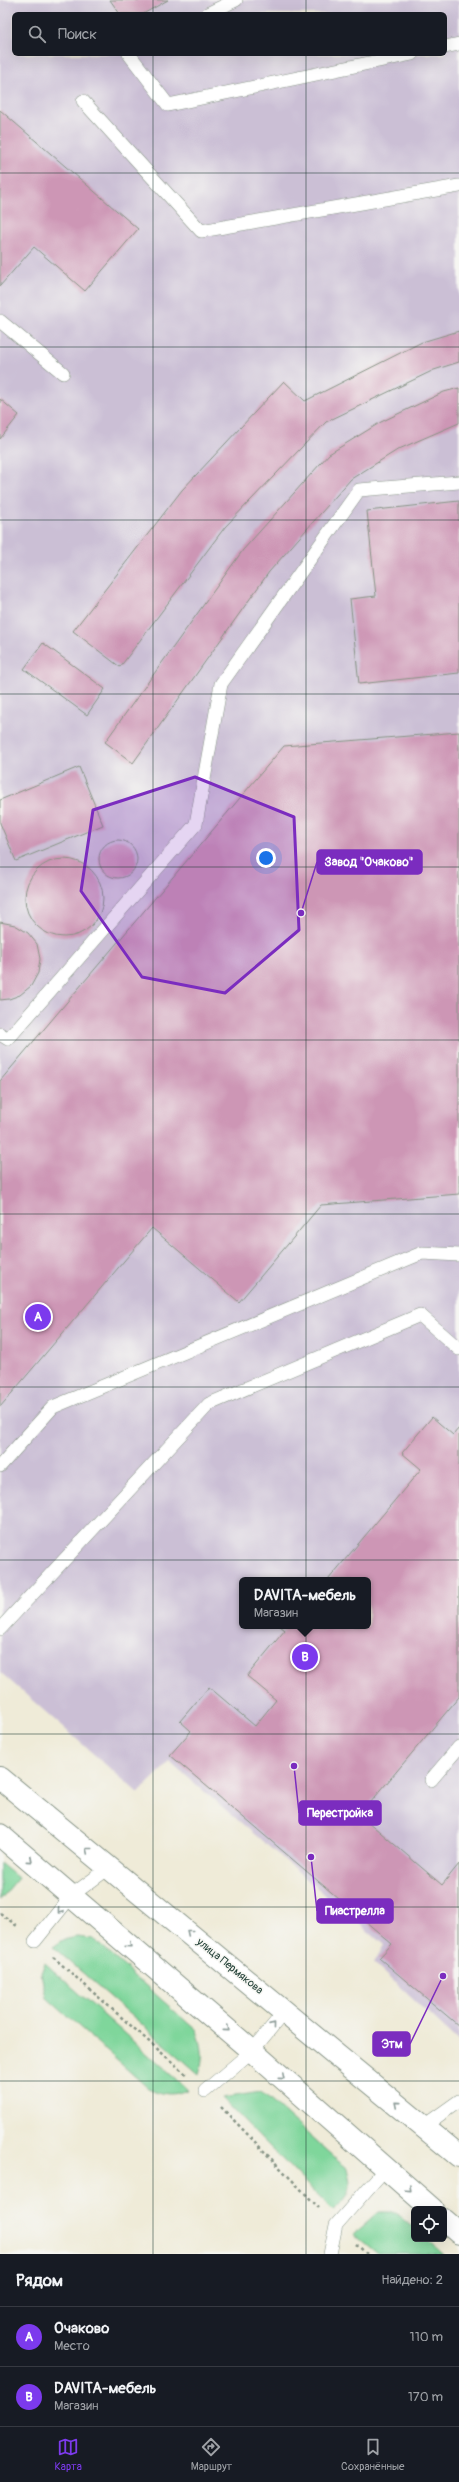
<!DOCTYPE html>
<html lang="ru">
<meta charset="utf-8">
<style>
:root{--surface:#171b24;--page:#20242c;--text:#f1f3f6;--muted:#9ea1a6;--line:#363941;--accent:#7c3aed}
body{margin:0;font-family:Pangolin,sans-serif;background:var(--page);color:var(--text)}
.controls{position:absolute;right:12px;bottom:12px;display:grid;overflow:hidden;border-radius:6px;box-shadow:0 4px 16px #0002}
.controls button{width:36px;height:36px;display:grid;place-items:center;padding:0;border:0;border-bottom:1px solid var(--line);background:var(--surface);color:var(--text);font:20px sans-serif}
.you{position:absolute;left:266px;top:858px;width:14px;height:14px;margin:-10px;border:3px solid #fff;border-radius:50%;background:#1a73e8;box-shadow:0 0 0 6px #1a73e833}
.badge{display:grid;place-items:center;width:26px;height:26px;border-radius:50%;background:var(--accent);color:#fff;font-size:13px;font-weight:700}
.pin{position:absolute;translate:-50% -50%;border:2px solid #fff;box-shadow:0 1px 4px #0006}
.popup{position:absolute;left:239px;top:1577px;width:132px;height:52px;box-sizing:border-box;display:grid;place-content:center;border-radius:6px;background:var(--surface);filter:drop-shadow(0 1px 3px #0005);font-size:13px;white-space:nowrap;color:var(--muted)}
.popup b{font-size:15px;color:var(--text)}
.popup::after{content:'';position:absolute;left:50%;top:100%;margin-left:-8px;border:8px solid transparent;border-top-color:var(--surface)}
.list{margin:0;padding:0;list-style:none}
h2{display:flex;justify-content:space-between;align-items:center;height:52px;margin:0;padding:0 16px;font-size:17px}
h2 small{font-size:13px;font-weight:400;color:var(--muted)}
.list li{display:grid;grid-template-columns:26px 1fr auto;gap:12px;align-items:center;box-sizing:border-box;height:60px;padding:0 16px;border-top:1px solid var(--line)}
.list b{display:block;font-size:15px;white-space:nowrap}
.list p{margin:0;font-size:13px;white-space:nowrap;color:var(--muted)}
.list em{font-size:13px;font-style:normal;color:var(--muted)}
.icon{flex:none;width:22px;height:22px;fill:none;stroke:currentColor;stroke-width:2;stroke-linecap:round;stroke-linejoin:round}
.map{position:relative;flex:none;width:459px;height:2254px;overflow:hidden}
.search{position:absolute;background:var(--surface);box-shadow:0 4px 16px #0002;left:12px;right:12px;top:12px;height:44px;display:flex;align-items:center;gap:10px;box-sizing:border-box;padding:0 14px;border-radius:6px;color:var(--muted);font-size:15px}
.sheet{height:172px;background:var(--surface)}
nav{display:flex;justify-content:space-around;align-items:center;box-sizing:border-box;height:56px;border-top:1px solid var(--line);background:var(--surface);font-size:11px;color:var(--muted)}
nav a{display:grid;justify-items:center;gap:2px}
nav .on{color:var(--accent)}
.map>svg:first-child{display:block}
.industrial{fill:#cbbfd5;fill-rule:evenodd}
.green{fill:#7fd69b;stroke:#4f8a68}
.building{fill:#cd96b5}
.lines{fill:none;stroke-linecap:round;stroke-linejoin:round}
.service-casing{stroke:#879486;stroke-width:14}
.tertiary-casing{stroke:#879486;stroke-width:24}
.path{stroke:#879486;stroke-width:2.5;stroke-dasharray:3 3;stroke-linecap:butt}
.service{stroke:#fff;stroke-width:13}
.tertiary{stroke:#fff;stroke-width:22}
.oneway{stroke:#8f9e9a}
.marked{fill:#7b2cbf;fill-opacity:0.2;stroke:#7b2cbf;stroke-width:3;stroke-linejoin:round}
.grid{fill:none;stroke:#1f3d34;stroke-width:1;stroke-opacity:0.55}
.labels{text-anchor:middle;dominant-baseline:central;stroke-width:3;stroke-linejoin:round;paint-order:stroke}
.street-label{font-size:11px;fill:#1f3d34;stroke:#f6f6f2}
.leader{fill:none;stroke:#7b2cbf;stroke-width:1.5}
.callout-dot{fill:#7b2cbf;stroke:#f6f6f2;stroke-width:1.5}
.callout{fill:#7b2cbf;stroke:#7b2cbf;stroke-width:1.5}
.callout-label{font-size:12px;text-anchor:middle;font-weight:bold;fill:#fff}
</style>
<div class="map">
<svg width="459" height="2254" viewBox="0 0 459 2254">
<rect width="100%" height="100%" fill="#f6f6f2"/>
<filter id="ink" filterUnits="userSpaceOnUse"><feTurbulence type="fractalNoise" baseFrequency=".025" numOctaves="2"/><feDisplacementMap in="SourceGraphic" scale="8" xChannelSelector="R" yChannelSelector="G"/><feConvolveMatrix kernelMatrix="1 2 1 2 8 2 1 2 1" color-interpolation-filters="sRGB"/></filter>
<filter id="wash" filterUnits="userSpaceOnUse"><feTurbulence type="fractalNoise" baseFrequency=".012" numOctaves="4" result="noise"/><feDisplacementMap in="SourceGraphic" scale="16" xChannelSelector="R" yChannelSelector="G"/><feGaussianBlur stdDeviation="0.9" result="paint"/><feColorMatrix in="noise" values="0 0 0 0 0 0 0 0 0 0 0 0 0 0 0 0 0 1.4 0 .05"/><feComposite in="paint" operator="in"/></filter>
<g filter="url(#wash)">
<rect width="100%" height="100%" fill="#efebd8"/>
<!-- industrial -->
<path class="industrial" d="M 0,0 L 459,0 L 459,2042 L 374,1963 L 384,1945 L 170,1762 L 138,1793 L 0,1672 ZM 14,14 L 445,14 L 445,54 L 14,54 ZM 242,1580 L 368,1580 L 368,1626 L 242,1626 Z"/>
<!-- green -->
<path class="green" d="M 0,1863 L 18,1878 L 0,1900 Z
M 77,1937 L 93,1939 L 197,2031 C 203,2047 204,2057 199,2074 L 53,1947 L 63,1940 Z
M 45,1963 L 188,2090 C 173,2096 163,2095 148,2088 L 46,1997 L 41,1973 Z
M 261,2092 L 347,2169 C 354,2192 349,2195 333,2211 L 222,2098 Z
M 379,2212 L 396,2212 L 414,2228 L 414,2239 L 427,2239 L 444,2254 L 378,2254 L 354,2234 Z"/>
<g id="blocks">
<!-- building -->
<path class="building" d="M 110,0 L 168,0 L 143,14 L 120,14 Z
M 0,110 L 138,229 L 85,291 L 34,247 L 0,286 Z
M 459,331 L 459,362 L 434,370 L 326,422 L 225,527 L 120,667 L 73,631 L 182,490 L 284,381 L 305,401 L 422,342 Z
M 459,388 L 459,423 L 399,449 L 351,479 L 269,572 L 133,763 L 105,742 L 243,550 L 329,454 L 381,422 L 444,392 Z
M 0,399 L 19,415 L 0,439 Z
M 459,501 L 459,673 L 359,684 L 350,599 L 376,596 L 367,511 Z
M 43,643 L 105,689 L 87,715 L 24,669 Z
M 459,732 L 459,1194 L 321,1205 L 239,1302 L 152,1228 L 0,1407 L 0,1081 L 284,746 Z
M 79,767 L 103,825 L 16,861 L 0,823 L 0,800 Z
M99 859a19 19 0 1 1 38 0a19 19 0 1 1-38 0Z
M25 898a39 39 0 1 1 78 0a39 39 0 1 1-78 0Z
M 0,922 L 15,925 L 28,933 L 37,944 L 40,959 L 38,973 L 31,986 L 20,995 L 9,999 L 0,1000 Z
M 432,1417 L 453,1435 L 459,1428 L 459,1697 L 360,1815 L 442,1885 L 459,1864 L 459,2026 L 379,1958 L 392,1944 L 170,1755 L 191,1731 L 180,1721 L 209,1687 L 255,1726 L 276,1700 L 247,1676 L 285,1630 L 280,1626 L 368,1626 L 368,1580 L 328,1580 L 421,1469 L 402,1453 Z"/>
</g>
</g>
<g filter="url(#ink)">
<use href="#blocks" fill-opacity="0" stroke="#879486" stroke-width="1"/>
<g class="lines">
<!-- service casing -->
<g class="service-casing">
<path id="service" d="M 207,14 L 236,0
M 445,47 L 459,44
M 129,54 L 168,105 L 412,54
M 83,101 L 201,231 L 459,186
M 0,321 L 63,373
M 0,1034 L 8,1039 L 196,824 L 221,684 L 359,490 L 459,482
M 0,1466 L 53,1407 L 422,1253 L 459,1255
M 0,1629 L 209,1404 L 420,1315 L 459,1349
M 431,1780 L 459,1747
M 35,1941 L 72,1895 L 110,1867
M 205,2091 L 252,2051 L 285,2011
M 424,2126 L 459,2101
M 330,2254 L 336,2225 L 386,2168"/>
</g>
<!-- tertiary casing -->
<g class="tertiary-casing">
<path id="tertiary" d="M 0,1778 L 459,2156
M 0,1835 L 252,2051 L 432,2209
M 444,2220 L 459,2233"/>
</g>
<!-- path -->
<path class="path" d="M 0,1913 L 17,1926
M 53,1957 L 188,2076
M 221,2107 L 319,2208
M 356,2244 L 367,2254"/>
<!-- service -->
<use href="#service" class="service"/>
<!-- tertiary -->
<use href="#tertiary" class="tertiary"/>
</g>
<!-- one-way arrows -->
<defs><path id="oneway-chevron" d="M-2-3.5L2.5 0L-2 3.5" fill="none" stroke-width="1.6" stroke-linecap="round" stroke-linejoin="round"/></defs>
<g class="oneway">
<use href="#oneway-chevron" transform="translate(88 1850) rotate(-141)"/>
<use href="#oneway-chevron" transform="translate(30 1860) rotate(40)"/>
<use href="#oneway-chevron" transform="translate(60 1911) rotate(129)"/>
<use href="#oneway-chevron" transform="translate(189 1932) rotate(-141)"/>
<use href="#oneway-chevron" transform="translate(129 1945) rotate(41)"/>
<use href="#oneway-chevron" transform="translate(273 2025) rotate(-51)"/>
<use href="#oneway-chevron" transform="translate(227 2029) rotate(41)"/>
<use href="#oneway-chevron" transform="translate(282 2077) rotate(41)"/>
<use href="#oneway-chevron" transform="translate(397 2104) rotate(-140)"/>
<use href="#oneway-chevron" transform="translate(409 2189) rotate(42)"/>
</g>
</g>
<!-- marked area -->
<path class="marked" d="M 195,777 L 294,817 L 299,930 L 225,993 L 142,977 L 81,891 L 93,810 Z"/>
<!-- grid -->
<path class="grid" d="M 153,0 L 153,14M 306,0 L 306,14M 153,54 L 153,2254M 306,54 L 306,2254M 0,173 L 459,173M 0,347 L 459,347M 0,520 L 459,520M 0,694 L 459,694M 0,867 L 459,867M 0,1040 L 459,1040M 0,1214 L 459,1214M 0,1387 L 459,1387M 0,1560 L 459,1560M 0,1734 L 459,1734M 0,1907 L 459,1907M 0,2081 L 459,2081"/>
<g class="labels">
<!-- street labels -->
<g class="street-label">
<text transform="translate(230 1966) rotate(39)">улица Пермякова</text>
</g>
</g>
<!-- callouts -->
<path class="leader" d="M301 913L317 862M294 1766L299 1813M311 1857L317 1911M443 1976L410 2044"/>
<g class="callout-dot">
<circle cx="301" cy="913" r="4"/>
<circle cx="294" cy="1766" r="4"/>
<circle cx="311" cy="1857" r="4"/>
<circle cx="443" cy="1976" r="4"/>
</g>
<g class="callout">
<rect x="317" y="850" width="105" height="24" rx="4"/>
<rect x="299" y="1801" width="82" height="24" rx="4"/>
<rect x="317" y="1899" width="76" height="24" rx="4"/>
<rect x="373" y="2032" width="37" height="24" rx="4"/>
</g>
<g class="callout-label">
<text x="369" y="866">Завод "Очаково"</text>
<text x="340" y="1817">Перестройка</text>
<text x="355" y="1915">Пиастрелла</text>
<text x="392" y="2048">Этм</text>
</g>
</svg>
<div class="controls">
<button><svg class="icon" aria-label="locate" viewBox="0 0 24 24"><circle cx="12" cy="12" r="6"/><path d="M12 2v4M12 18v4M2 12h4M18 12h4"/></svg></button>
</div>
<div class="you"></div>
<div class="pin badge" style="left:38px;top:1317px">A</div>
<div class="pin badge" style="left:305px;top:1657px">B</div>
<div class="popup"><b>DAVITA-мебель</b>Магазин</div>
<div class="search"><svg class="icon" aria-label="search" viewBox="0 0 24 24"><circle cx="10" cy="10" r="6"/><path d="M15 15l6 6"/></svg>Поиск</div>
</div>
<section class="sheet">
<h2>Рядом<small>Найдено: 2</small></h2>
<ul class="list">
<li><span class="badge">A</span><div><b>Очаково</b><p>Место</p></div><em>110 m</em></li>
<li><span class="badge">B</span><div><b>DAVITA-мебель</b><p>Магазин</p></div><em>170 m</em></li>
</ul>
</section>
<nav>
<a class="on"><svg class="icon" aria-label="map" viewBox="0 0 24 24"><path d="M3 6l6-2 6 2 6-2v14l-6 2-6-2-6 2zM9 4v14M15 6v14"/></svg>Карта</a>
<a><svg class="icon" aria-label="directions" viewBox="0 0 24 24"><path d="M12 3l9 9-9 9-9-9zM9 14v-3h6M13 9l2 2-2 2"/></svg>Маршрут</a>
<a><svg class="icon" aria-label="saved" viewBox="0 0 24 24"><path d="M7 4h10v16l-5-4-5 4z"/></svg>Сохранённые</a>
</nav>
